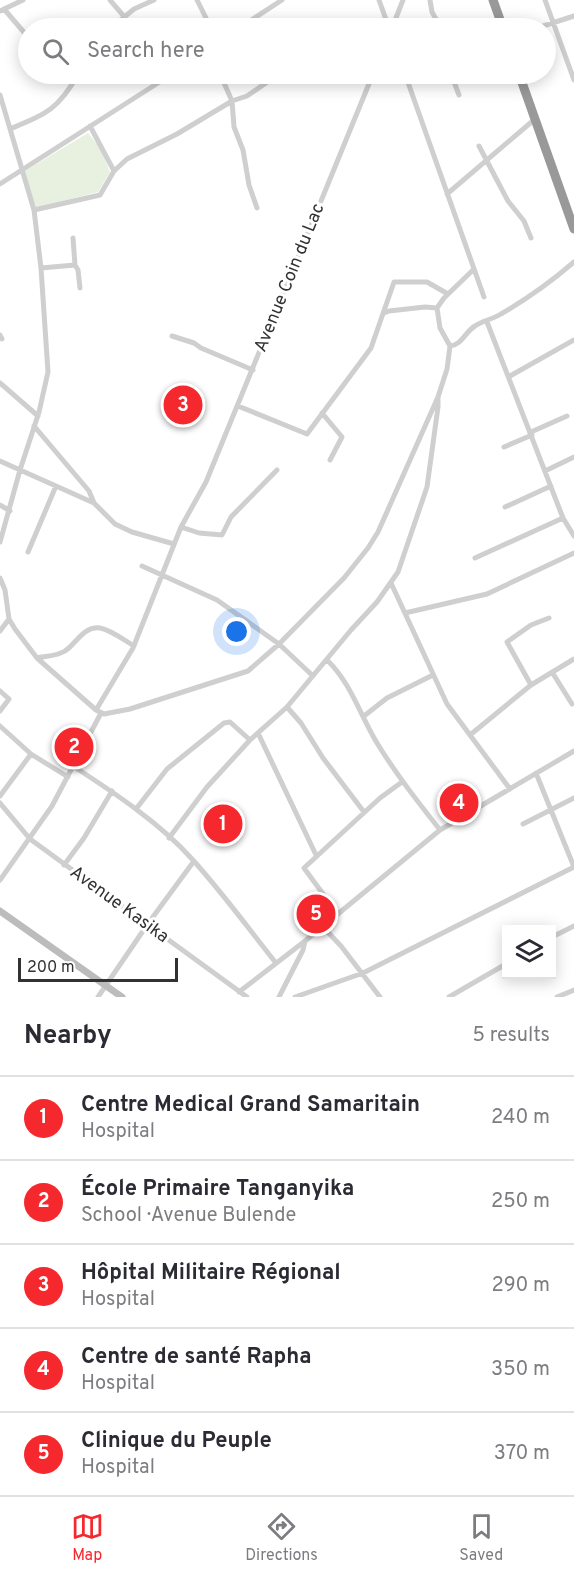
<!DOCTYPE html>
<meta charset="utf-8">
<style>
:root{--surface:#fff;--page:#f7f7f7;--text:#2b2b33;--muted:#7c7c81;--line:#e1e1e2;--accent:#f5282e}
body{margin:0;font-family:Overpass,sans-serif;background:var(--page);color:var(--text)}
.controls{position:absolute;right:18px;bottom:18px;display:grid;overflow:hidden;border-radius:0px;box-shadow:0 3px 15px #0003}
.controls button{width:54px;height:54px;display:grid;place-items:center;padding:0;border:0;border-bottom:2px solid var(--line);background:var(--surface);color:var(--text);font:30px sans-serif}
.scale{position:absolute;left:18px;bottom:15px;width:160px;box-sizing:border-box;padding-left:6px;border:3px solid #323232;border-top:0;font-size:16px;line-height:21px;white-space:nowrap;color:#323232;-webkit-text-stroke:4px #fff;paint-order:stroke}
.you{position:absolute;left:237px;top:632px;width:21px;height:21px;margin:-15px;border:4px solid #fff;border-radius:50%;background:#1a73e8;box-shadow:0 0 0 9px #1a73e833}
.badge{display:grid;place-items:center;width:39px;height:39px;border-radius:50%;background:var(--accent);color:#fff;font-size:20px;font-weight:700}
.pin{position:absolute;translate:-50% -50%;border:3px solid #fff;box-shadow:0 2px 6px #0006}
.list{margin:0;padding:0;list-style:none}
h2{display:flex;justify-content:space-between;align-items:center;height:78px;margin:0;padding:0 24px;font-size:26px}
h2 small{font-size:20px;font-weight:400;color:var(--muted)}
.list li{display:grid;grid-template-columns:39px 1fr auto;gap:18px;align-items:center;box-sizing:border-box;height:84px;padding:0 24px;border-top:2px solid var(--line)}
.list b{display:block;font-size:22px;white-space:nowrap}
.list p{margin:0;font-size:20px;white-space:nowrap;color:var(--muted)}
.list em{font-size:20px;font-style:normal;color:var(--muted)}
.icon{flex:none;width:33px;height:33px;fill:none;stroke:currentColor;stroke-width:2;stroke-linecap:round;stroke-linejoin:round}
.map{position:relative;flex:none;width:574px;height:997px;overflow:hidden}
.search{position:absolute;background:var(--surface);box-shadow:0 3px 15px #0003;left:18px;right:18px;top:18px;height:66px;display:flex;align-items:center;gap:15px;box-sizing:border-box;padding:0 21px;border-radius:33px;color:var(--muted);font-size:22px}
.sheet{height:498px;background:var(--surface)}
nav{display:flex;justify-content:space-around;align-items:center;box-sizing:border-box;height:84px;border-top:2px solid var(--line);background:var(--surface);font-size:16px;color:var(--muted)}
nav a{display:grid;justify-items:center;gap:3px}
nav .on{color:var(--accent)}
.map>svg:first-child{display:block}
.green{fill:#e8f0e0}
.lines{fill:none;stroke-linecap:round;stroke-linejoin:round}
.street{stroke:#cfcfcf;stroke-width:5}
.secondary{stroke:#bcbcbc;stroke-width:7}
.highway{stroke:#999;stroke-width:9}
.labels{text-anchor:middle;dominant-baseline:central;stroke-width:6;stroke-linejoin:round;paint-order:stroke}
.street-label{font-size:18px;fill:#323232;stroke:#fff}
</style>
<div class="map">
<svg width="574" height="997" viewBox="0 0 574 997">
<rect width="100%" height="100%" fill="#fff"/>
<!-- green -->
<path class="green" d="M 88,133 L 100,148 L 110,172 L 98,192 L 35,208 L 25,171 Z"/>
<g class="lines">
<!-- street -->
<path class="street" d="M 110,0 L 134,28
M 197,0 L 211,28
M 379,0 L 389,28
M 430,0 L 432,12 L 441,28
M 545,0 L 574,80
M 4,9 L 28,37
M 0,11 L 23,0
M 111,28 L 134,9 L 154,0
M 239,28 L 282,0
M 392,28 L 403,0
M 537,28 L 574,16
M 220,74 L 232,101 L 234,127 L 243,150 L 249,185 L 257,208
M 405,74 L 484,297
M 451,74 L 459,95
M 0,95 L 34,210 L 41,268 L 48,372 L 39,412 L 20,470 L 0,542
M 90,126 L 114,171
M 10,129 C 46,114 59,109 78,74
M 479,146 L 508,201 L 524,221 L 531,238
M 0,184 L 172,74
M 447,194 L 535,119
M 34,210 L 100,195 L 114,171 L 127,159 L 177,134 L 232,101 L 247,96 L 279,74
M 75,265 L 78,270 L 80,288
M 41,268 L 75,265 L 73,238
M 384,313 L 389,311 L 425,307 L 437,308
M 487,322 L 563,518 L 574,536
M 0,335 L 2,339
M 172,336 L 194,343 L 201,348 L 253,370
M 450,346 C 462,345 465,332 475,326 C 482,321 493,319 501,314 C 527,299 551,282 574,262
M 510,376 L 574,340
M 0,383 L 38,416
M 238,406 L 307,434 L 371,348 L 394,282 L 427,282 L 448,294
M 322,413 L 342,437 L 330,460
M 34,426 L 89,491 L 94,503
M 531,432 L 567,416
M 504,447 L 532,435
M 0,461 L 94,503 L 115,524 L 132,532 L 174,544
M 545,471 L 574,457
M 0,505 L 10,511
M 505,507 L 551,486
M 181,527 L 199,533 L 222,535 L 231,517 L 277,470
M 28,552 L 56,486
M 475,558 L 563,518
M 142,566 L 217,600 L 279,644 L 313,676
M 0,578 L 5,590 L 9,619 L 15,629 L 37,658 L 96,710 L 104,714 L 130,709 L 248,671 L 279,644 L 344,578 L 368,548 L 378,532 L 438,397 L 447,369 L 450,346 L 440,328 L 437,308 L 444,298 L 474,269
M 391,583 L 447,704 L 510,789
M 405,613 L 487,594 L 574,553
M 0,631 L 9,619
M 37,658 C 46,656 57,656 65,651 C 77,643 83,626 100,628 C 111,630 124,640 134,646
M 327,660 C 351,683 360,715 377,743 C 396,774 418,802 440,830
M 552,672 L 572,704
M 531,685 L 507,642 L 531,625 L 549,618
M 0,691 L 9,699 L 0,711
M 287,707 L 301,723 L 323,758 L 364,812
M 96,710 L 133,648 L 181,527 L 206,482 L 373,74
M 364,716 L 387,698 L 433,675
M 0,726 L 31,754 L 68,777
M 258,733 L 316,855
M 470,735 L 531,685 L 574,659
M 73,766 C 113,792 160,823 192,859 C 222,892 248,928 276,963
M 536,773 L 574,867
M 0,796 L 31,754
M 0,803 L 30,839 L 247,997
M 136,809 L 167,769 L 224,723 L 230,722 L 250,740
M 523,824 L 574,798
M 169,838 L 207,787 L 250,740 L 287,707 L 351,630 L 377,602 L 398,572 L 427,487 L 438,407 L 438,399
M 64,865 L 84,838 L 112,791
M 0,880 L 52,806 L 101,713
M 337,913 L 304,868 L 380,798 L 402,782
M 322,926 L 341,946 L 380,997
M 552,937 L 574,926
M 239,992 L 305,941 L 440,830 L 574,751
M 98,997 L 147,925 L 194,861
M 279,997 L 303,950 L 305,941
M 295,997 L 363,973 L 574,867
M 449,997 L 506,964
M 557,997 L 574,990"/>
<!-- secondary -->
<path class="secondary" d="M 0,911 L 122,997"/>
<!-- highway -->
<path class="highway" d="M 493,0 L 503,28
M 519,74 L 574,229"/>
</g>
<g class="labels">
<!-- street labels -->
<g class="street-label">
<text transform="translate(290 278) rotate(-68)">Avenue Coin du Lac</text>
<text transform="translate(119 905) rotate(36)">Avenue Kasika</text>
</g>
</g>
</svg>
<div class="controls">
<button><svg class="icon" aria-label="layers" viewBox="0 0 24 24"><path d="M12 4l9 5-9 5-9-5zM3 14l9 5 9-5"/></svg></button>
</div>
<div class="scale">200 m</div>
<div class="you"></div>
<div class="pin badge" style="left:223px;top:824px">1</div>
<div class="pin badge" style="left:74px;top:747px">2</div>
<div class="pin badge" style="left:183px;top:405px">3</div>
<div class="pin badge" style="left:459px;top:803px">4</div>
<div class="pin badge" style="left:316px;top:914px">5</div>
<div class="search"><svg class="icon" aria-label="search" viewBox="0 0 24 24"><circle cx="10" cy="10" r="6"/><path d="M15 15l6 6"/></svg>Search here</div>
</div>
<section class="sheet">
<h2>Nearby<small>5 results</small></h2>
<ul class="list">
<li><span class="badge">1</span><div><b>Centre Medical Grand Samaritain</b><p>Hospital</p></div><em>240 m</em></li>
<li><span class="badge">2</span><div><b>École Primaire Tanganyika</b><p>School · Avenue Bulende</p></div><em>250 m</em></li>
<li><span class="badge">3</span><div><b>Hôpital Militaire Régional</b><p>Hospital</p></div><em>290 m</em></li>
<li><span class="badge">4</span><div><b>Centre de santé Rapha</b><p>Hospital</p></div><em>350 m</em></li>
<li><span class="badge">5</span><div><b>Clinique du Peuple</b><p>Hospital</p></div><em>370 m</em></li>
</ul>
</section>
<nav>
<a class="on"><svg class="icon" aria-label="map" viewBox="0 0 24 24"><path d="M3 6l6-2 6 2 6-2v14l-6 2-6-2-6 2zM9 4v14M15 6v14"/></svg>Map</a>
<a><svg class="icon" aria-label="directions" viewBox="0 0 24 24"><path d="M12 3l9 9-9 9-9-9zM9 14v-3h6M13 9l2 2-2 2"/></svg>Directions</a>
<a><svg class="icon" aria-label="saved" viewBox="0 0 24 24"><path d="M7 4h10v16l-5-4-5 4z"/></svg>Saved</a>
</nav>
